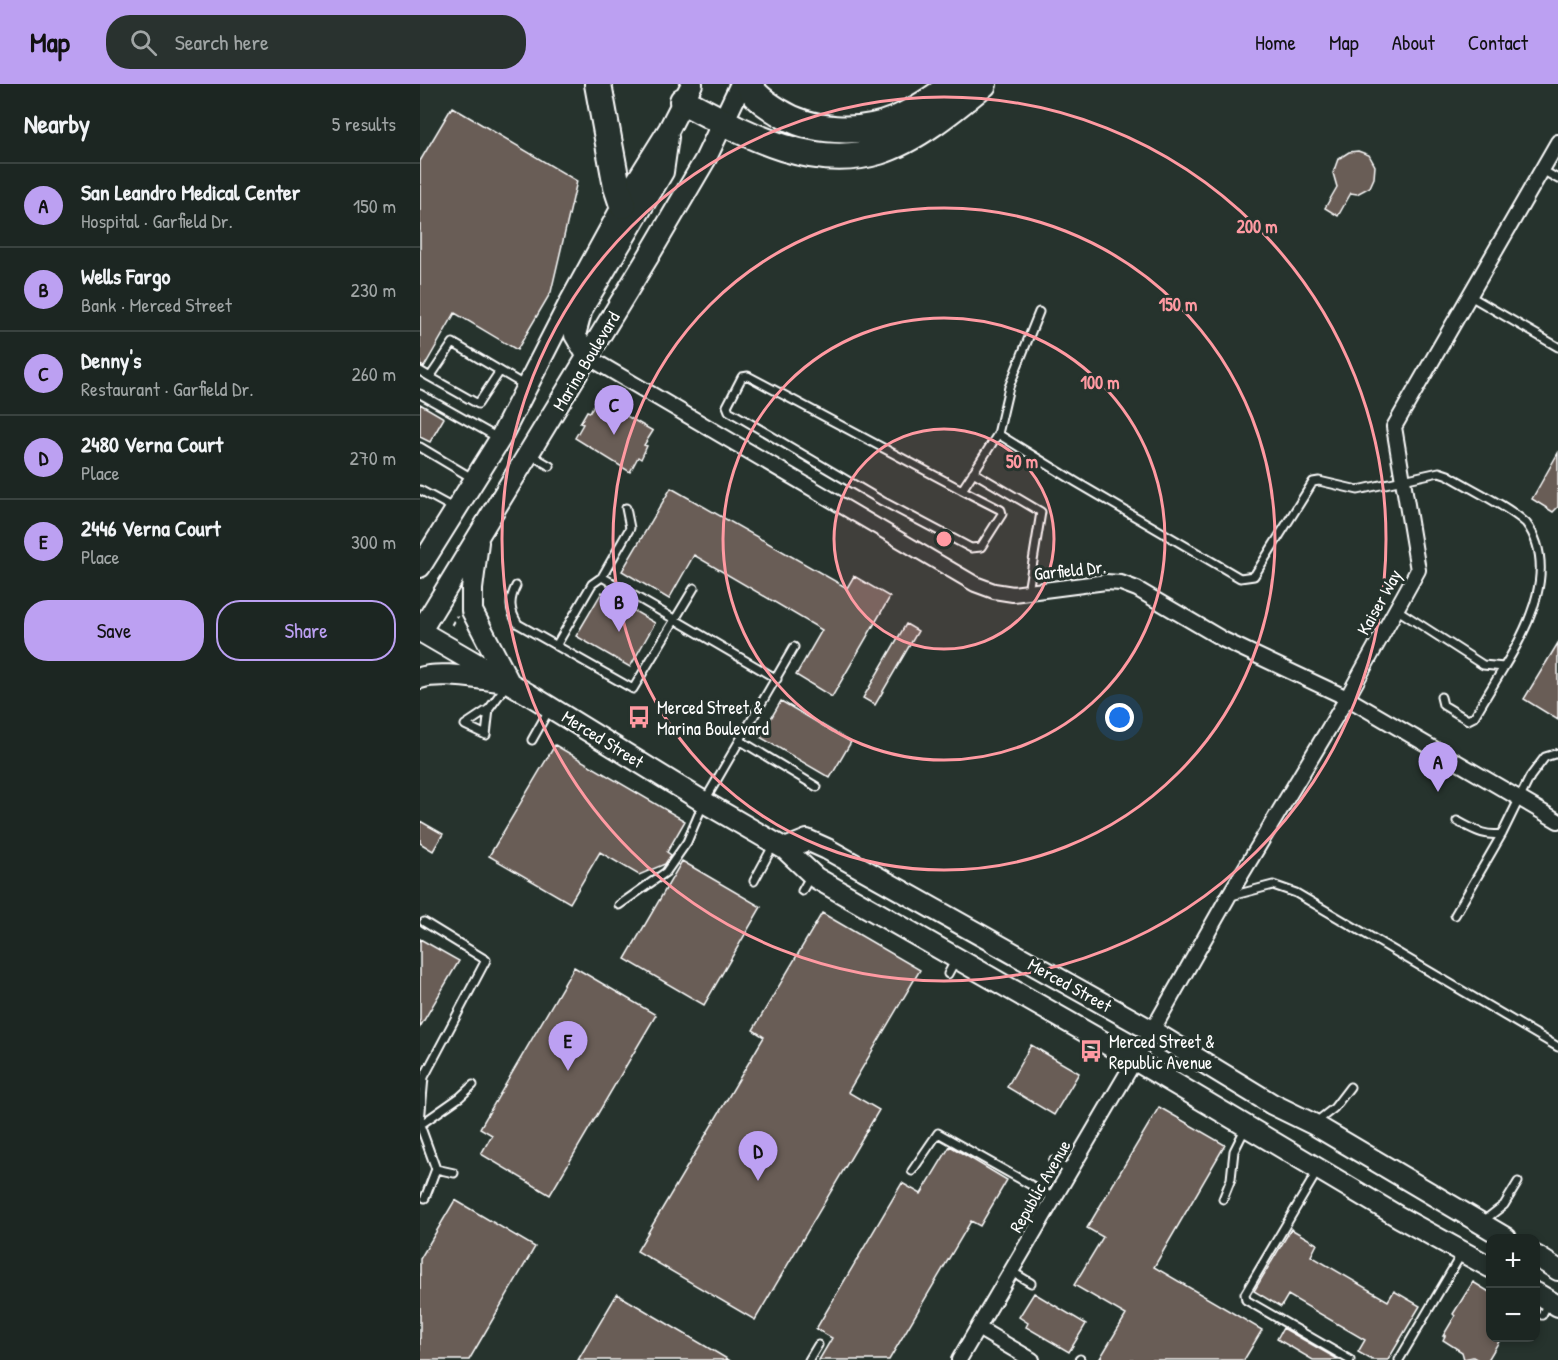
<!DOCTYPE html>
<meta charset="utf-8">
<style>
:root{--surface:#1c2622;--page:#29322f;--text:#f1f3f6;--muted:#a0a5a5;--line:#3a4340;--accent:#bca0f2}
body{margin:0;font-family:"Patrick Hand",sans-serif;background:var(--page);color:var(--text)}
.controls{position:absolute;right:18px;bottom:18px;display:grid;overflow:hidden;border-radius:12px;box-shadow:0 3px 9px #0003}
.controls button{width:54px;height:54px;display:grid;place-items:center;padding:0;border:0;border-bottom:2px solid var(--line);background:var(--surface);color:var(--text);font:30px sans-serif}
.you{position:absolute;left:700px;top:634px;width:21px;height:21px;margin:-15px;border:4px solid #fff;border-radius:50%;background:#1a73e8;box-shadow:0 0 0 9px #1a73e833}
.badge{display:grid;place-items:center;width:39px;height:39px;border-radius:50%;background:var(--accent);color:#111;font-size:20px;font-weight:700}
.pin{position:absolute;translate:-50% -50px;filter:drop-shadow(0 2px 3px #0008)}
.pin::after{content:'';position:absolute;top:32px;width:21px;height:18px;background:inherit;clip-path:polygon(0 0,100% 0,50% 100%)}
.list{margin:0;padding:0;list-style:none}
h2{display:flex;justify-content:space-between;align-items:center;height:78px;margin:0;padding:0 24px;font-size:26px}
h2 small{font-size:20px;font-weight:400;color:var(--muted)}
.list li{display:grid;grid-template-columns:39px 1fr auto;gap:18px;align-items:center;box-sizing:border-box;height:84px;padding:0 24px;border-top:2px solid var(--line)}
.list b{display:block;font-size:22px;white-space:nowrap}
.list p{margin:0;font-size:20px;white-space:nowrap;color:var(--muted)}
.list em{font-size:20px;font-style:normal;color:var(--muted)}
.actions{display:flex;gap:12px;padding:18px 24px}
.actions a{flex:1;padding:14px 0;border:2px solid var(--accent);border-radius:24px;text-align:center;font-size:21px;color:var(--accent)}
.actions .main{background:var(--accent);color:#111}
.icon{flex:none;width:33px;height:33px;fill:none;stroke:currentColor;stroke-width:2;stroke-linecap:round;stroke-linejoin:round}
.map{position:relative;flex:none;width:1138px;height:1276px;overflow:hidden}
header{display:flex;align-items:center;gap:36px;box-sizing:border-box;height:84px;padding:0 30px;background:var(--accent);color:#111}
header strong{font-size:28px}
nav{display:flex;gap:33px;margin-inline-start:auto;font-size:21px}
.search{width:420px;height:54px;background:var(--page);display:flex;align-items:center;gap:15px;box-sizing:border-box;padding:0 21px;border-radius:24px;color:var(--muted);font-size:22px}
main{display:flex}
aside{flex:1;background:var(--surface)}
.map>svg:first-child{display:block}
.building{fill:#695d56;stroke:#fff;stroke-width:1.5}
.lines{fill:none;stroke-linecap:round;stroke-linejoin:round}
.lane-casing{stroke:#fff;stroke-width:11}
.street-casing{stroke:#fff;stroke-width:18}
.secondary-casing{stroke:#fff;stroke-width:24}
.highway-casing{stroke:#fff;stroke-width:30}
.path{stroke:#fff;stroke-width:3;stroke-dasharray:4.5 4.5;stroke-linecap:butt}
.lane{stroke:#26332d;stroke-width:7}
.street{stroke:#26332d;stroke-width:14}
.secondary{stroke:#26332d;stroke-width:20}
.highway{stroke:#26332d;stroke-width:26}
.ring{fill:none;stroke:#ff9aa2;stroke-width:3}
.labels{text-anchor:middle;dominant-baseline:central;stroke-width:6;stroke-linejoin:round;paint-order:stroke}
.street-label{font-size:18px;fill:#fff;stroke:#26332d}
.poi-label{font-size:18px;fill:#fff;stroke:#26332d;text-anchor:start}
.centre{fill:#ff9aa2;stroke:#26332d;stroke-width:3}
.ring-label{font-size:18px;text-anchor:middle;font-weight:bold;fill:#ff9aa2;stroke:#26332d;stroke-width:6;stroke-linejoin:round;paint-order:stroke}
</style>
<header>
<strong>Map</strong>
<div class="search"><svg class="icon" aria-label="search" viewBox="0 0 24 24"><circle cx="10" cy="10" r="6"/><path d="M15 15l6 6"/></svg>Search here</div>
<nav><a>Home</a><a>Map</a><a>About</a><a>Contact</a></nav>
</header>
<main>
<aside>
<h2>Nearby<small>5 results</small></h2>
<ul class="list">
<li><span class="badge">A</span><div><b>San Leandro Medical Center</b><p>Hospital · Garfield Dr.</p></div><em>150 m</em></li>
<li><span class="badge">B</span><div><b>Wells Fargo</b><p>Bank · Merced Street</p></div><em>230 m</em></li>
<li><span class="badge">C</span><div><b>Denny's</b><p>Restaurant · Garfield Dr.</p></div><em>260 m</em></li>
<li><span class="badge">D</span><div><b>2480 Verna Court</b><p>Place</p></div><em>270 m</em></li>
<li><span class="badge">E</span><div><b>2446 Verna Court</b><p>Place</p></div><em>300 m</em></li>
</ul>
<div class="actions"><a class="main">Save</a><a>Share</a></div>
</aside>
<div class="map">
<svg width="1138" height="1276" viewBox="0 0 1138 1276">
<rect width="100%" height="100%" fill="#26332d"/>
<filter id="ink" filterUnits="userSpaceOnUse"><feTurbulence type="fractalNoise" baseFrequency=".0167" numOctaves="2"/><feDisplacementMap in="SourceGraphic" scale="12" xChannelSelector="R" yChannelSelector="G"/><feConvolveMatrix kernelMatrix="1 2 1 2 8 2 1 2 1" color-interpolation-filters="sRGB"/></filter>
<g filter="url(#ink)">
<!-- building -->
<path class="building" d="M 32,23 L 157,97 L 131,208 L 97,266 L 35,229 L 4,283 L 0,281 L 0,77 Z
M 938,67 L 949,71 L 955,82 L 954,94 L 950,103 L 937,110 L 931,109 L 918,132 L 905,124 L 917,103 L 913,89 L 918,75 L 929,68 Z
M 177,315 L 233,347 L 224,361 L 227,362 L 221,375 L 218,373 L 210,388 L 155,354 L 163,340 L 160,339 L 167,327 L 170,328 Z
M 0,320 L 24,334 L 10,358 L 0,353 Z
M 1138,369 L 1138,423 L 1133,428 L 1112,415 Z
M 251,404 L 427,504 L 434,492 L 470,513 L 412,613 L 376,591 L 402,546 L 274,471 L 249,515 L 202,487 Z
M 182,508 L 235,539 L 210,583 L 156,552 Z
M 486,540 L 498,547 L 455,621 L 443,614 Z
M 1138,559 L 1138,636 L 1104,615 Z
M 361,617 L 431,658 L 410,694 L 340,653 Z
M 135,661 L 265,737 L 247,768 L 251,771 L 245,780 L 219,791 L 180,768 L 150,819 L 69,772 Z
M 0,737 L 23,750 L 13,767 L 0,759 Z
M 262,777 L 341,823 L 284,921 L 205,875 Z
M 402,829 L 500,886 L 428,1008 L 459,1026 L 335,1236 L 217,1167 L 344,953 L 333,946 Z
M 0,855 L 39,877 L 0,943 Z
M 154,883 L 236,931 L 130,1111 L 61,1070 L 72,1051 L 60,1044 Z
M 611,961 L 659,989 L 634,1031 L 587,1003 Z
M 739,1023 L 805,1061 L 734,1183 L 842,1246 L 824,1276 L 679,1276 L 706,1231 L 654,1201 L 683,1153 L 667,1144 Z
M 530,1062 L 587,1096 L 560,1142 L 551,1137 L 469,1276 L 399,1276 L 412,1254 L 396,1245 L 482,1099 L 501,1110 Z
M 35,1116 L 115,1163 L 49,1276 L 0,1276 L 0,1175 Z
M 871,1145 L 897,1160 L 891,1172 L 968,1217 L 974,1207 L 1000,1222 L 968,1276 L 952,1276 L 938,1268 L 945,1256 L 868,1211 L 861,1223 L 834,1207 Z
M 1053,1198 L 1071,1209 L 1071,1254 L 1081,1254 L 1068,1276 L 1058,1276 L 1053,1273 L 1044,1275 L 1042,1268 L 1023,1256 L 1025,1252 L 1023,1252 L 1035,1232 L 1033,1230 Z
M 614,1209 L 666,1240 L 649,1268 L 606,1243 L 608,1239 L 599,1233 Z
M 197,1210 L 309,1276 L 158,1276 Z
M 863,1244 L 919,1276 L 893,1276 L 857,1255 Z"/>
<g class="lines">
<!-- lane casing -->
<g class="lane-casing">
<path id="lane" d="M 1122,86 L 1138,95
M 1050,212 L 1138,263
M 0,287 L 10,293 L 33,259 L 104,301
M 10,293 L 58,320 L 80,287
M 0,310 L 78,354
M 578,350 L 589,303 L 619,228
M 0,363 L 52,394
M 111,371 L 130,382
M 553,388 L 621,428 L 608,508
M 0,406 L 35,425
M 542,406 L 581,426 L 582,430 L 561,463 L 551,464 L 462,417 L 309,327 L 307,322 L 322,293 L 328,292 L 542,406 L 578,350 L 656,398 L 820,494 L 834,492 L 893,398 L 899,397 L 938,406 L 1019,388 L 1028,391 C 1051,405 1086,421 1106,439 C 1138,482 1110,541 1084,583 L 1063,581 L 976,525
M 182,493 L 357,595
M 96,502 C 89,516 89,526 98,540 L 213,605 L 274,504
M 136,562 L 172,500 L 182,493 L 210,444 L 206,424
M 1021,613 L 1023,621 L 1048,636 L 1054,633 L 1084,583
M 69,625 L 66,651 L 45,641 L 69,625 L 88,599
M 112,656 L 130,624
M 321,657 L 397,703
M 1037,737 C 1053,745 1064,753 1082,750
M 334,797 L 354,760
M 382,807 L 391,791
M 811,812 L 853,801 L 876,809 L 1138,963
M 199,821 L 246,788 L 267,758 L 284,718 L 374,563
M 1035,831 L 1082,750 L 1110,693 L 1125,673 L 1138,669
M 528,890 L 535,877
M 0,1038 L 4,993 L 66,876 L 4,838
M 896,1038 L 914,1024 L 930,1003
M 0,1041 L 40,1013 L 53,1001
M 0,1041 L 16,1085 L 34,1089
M 633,1077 L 650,1087
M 492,1087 L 518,1049 L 634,1114
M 897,1088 L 825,1210 L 826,1216 L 930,1276
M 5,1114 L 16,1085
M 803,1115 L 811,1095 L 814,1067 L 825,1045
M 1062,1138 L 1084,1121 L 1098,1098
M 591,1187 L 611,1199
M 1122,1231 L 1129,1217
M 389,1276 L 398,1261
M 659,1276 L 660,1275
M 979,1276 L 1042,1169"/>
</g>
<!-- street casing -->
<g class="street-casing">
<path id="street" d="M 168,273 L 555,500 L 574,507 L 593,510 L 686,498 L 701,499 L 717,505 L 804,556 L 927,614 L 1138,737
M 558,1244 L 612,1276
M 539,1276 L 732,947 L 808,813 L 927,614 L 998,486 L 974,343 L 1138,58"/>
</g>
<!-- secondary casing -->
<g class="secondary-casing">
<path id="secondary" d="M 168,273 L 155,251 L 162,225 L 243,88 L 248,53
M 58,458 L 52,505 L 52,527 L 89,598
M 0,483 L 80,355 L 149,220 L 214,101 L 249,45 L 272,0
M 0,547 L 110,611 L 284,718 L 365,765 L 396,794 L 715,976 L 979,1133 L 1070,1183
M 0,548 L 228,173 L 285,76 L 321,0
M 0,594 C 21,587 58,595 81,597
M 365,765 L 387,756 L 407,765 L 732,947 L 852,1020 L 893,1040 L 1086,1154
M 1116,1172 L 1138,1186
M 1116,1209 L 1138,1222"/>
</g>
<!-- highway casing -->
<g class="highway-casing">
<path id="highway" d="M 178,0 L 197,103 L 203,121
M 329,0 C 333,12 348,21 359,28 C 390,48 440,51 475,36 C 496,27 515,14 534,0
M 263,17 C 322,48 390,88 459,67 C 495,56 534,24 563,0"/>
</g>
<!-- path -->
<path class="path" d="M 32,541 L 37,532"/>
<!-- lane -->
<use href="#lane" class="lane"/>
<!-- street -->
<use href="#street" class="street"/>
<!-- secondary -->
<use href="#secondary" class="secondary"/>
<!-- highway -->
<use href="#highway" class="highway"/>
</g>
</g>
<!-- distance rings -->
<circle cx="524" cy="455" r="110" fill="#ff9aa2" fill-opacity=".12"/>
<g class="ring">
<circle cx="524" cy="455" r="110"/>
<circle cx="524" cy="455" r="221"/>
<circle cx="524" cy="455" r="331"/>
<circle cx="524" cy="455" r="442"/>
</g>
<!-- icons -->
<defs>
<g id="bus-bare" transform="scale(1.8)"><path d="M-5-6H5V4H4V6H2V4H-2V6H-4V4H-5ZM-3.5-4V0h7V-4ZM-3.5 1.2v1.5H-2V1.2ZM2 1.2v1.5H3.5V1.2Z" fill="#ff9aa2" stroke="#26332d" stroke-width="2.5" paint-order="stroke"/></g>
</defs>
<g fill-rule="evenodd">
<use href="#bus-bare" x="219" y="633"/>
<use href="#bus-bare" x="671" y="967"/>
</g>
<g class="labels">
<!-- street labels -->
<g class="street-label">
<text transform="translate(166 277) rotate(-59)">Marina Boulevard</text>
<text transform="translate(650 486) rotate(-6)">Garfield Dr.</text>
<text transform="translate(959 518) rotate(-61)">Kaiser Way</text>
<text transform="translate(183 655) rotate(32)">Merced Street</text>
<text transform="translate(650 901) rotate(29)">Merced Street</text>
<text transform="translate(620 1102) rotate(-60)">Republic Avenue</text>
</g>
<!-- poi labels -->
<g class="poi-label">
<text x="237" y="623">Merced Street &amp;<tspan x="237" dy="21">Marina Boulevard</tspan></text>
<text x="689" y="957">Merced Street &amp;<tspan x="689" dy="21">Republic Avenue</tspan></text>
</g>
</g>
<circle cx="524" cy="455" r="9" class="centre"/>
<g class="ring-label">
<text x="837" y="149">200 m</text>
<text x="758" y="227">150 m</text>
<text x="680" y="305">100 m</text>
<text x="602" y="384">50 m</text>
</g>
</svg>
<div class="controls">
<button>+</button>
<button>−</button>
</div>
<div class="you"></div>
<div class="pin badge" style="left:1018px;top:708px">A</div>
<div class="pin badge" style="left:199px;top:548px">B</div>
<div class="pin badge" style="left:194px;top:351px">C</div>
<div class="pin badge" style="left:338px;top:1097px">D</div>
<div class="pin badge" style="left:148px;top:987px">E</div>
</div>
</main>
